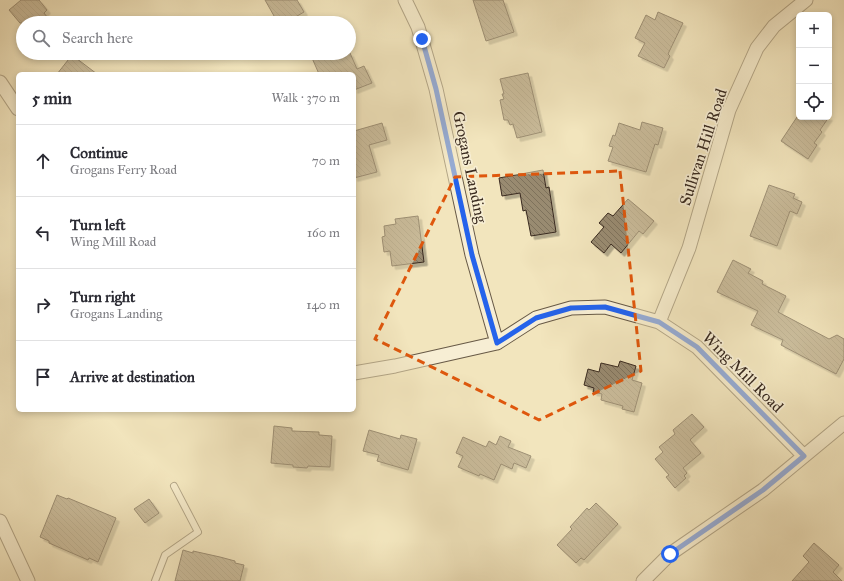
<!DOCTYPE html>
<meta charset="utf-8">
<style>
:root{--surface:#fff;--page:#f2f2f3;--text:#2b2b33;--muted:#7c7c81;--line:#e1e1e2}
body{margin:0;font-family:"IM FELL Great Primer",serif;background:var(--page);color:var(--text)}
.controls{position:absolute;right:12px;top:12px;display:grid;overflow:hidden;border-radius:6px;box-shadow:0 2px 6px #0003}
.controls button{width:36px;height:36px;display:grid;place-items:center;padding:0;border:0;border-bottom:1px solid var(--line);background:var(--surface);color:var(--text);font:20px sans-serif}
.stop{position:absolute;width:12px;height:12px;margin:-9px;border:3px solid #2563eb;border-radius:50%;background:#fff}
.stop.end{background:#2563eb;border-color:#fff;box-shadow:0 1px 4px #0008}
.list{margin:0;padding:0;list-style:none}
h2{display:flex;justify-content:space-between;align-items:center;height:52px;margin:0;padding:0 16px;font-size:17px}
h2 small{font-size:13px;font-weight:400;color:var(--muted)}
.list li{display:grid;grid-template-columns:26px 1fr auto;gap:12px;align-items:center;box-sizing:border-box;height:72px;padding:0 16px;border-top:1px solid var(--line)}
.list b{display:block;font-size:15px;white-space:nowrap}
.list p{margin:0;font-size:13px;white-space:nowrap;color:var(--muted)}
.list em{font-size:13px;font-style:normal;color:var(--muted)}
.icon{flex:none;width:22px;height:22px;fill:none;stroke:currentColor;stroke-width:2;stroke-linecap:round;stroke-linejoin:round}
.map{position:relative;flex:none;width:844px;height:581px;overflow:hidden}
.search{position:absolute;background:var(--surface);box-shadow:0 2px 6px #0003;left:16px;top:16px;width:340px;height:44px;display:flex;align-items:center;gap:10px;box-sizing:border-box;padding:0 14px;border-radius:22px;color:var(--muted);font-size:15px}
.panel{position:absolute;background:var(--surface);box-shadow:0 2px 6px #0003;left:16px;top:72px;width:340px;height:340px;border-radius:6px}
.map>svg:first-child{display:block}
.building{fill:url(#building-back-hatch);stroke:#392a1f;filter:url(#shadow)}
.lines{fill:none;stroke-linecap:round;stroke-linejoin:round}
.service-casing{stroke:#675946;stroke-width:8}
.minor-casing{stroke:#675946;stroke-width:15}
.service{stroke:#f7eed4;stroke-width:6}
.minor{stroke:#f7eed4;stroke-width:13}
.route{stroke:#2563eb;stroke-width:5}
.marked{fill:none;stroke:#df570d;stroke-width:3;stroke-dasharray:8 5;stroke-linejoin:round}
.labels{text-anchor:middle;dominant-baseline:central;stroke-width:3.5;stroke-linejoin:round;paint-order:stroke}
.street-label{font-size:16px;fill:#392a1f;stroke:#f7eed4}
</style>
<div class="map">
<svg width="844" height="581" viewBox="0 0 844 581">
<defs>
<pattern id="building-back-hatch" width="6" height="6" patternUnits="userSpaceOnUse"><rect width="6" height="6" fill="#998b71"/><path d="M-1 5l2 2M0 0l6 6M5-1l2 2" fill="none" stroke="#7e725c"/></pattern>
<filter id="shadow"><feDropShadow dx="3.5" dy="3.5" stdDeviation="0" flood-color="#0004"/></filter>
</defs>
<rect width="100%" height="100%" fill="#f2e5bd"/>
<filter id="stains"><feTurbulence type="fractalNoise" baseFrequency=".005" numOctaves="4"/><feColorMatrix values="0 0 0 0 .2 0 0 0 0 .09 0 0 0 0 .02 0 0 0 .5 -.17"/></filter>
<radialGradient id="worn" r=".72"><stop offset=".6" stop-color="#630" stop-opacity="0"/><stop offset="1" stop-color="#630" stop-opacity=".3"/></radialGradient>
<!-- building -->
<path class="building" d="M 21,0 L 39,0 L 47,10 L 44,13 L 52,23 L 20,23 L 9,10 Z
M 265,0 L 297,0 L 304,12 L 285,23 L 278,23 Z
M 473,0 L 503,0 L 514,32 L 486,41 Z
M 658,12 L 683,23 L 668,54 L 670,56 L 664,68 L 638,56 L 645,43 L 635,38 L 646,15 L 655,20 Z
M 323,53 L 350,53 L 357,69 L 364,66 L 372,83 L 354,90 L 354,74 L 319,74 L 312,58 Z
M 72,55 L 97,74 L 57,74 Z
M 528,73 L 542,132 L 517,138 L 513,124 L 510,125 L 508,120 L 504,120 L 500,100 L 504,99 L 502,94 L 504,94 L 500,79 Z
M 797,117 L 829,117 L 820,130 L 822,132 L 814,143 L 817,145 L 808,159 L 781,141 Z
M 642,122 L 663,128 L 658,145 L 655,144 L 646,172 L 608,161 L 613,147 L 609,146 L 613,135 L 615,136 L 619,123 L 640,130 Z
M 382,123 L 387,140 L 369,145 L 377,172 L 354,178 L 354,131 Z
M 543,170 L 546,188 L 549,187 L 556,232 L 531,236 L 526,210 L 523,211 L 520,193 L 502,196 L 499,178 Z
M 769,185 L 795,194 L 793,198 L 802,202 L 797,214 L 790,211 L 777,246 L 750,236 Z
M 628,199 L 654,221 L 643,234 L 639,231 L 621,253 L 611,244 L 604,253 L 591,242 L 604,227 L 599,223 L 608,213 L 613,216 Z
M 418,216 L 424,262 L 392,266 L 390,251 L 384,252 L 382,237 L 385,236 L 384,226 L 396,224 L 395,219 Z
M 733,260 L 751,269 L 748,273 L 763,281 L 762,284 L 786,296 L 778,312 L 829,339 L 837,335 L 844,339 L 844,359 L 836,374 L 781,345 L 783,340 L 751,325 L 758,311 L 717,292 Z
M 620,361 L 636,366 L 632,380 L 642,383 L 634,412 L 622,409 L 623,406 L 601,400 L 602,394 L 593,392 L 594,388 L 584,385 L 588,369 L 599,372 L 601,363 L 618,367 Z
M 692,414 L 704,427 L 690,440 L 701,453 L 683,468 L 687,473 L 684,476 L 686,478 L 675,488 L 666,477 L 669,475 L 655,459 L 663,452 L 659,447 L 675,434 L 673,430 Z
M 274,426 L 292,428 L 292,431 L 319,432 L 319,435 L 332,436 L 330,467 L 308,466 L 307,468 L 293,467 L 293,465 L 271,463 Z
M 369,430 L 400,439 L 401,435 L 417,439 L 408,470 L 377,461 L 379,455 L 363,451 Z
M 500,436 L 511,441 L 508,447 L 531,456 L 526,468 L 514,463 L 512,469 L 501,464 L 494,480 L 480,474 L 479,476 L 458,467 L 463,456 L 456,453 L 463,437 L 486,447 L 489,441 L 496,445 Z
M 57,495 L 67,499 L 68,498 L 116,518 L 98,562 L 89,558 L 88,560 L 49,543 L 49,541 L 40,537 Z
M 149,499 L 159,513 L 145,523 L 134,509 Z
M 596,503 L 618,524 L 584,560 L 581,558 L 576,563 L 557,545 L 572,529 L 570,527 L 587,508 L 589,510 Z
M 814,543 L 839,565 L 833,572 L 842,581 L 792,581 L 809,562 L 803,556 Z
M 183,550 L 193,553 L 193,551 L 220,557 L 235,561 L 235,563 L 244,565 L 240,581 L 175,581 Z"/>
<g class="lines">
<!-- service casing -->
<g class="service-casing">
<path id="service" d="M 155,581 L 165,555 L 198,532 L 174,486"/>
</g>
<!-- minor casing -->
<g class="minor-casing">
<path id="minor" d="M 405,0 L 418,27 L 436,89 L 472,255 L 497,343
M 0,82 L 18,109
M 659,322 L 689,248 L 729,110 L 757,48 L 774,26 L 806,0
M 354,373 L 395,366 L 497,343 L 536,318 L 571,308 L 605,307 L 659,322 L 697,347 L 804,456
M 0,521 L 28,581
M 643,581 L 670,554 L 763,490 L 844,423"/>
</g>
<!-- service -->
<use href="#service" class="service"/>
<!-- minor -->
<use href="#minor" class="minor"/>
</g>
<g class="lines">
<!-- route -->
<path class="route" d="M 422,39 L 436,89 L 472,255 L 497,343 L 536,318 L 571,308 L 605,307 L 659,322 L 697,347 L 804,456 L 763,490 L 670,554"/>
</g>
<!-- marked area -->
<path d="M0 0H844V581H0ZM 620,171 L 641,371 L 539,420 L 375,339 L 455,177 Z" fill="#f2e5bd" fill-opacity=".55" fill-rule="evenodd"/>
<path class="marked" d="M 620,171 L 641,371 L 539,420 L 375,339 L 455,177 Z"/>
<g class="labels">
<!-- street labels -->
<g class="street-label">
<text transform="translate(703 147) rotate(-72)">Sullivan Hill Road</text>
<text transform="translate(470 167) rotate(78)">Grogans Landing</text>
<text transform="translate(743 372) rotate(45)">Wing Mill Road</text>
</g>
</g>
<rect width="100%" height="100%" filter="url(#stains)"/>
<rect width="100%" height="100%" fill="url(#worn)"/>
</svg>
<div class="controls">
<button>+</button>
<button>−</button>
<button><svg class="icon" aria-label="locate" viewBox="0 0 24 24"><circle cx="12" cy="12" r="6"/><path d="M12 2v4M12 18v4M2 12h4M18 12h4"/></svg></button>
</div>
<div class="stop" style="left:670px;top:554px"></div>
<div class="stop end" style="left:422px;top:39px"></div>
<div class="search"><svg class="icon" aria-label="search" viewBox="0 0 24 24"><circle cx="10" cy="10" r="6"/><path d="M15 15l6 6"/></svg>Search here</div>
<section class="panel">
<h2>5 min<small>Walk · 370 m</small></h2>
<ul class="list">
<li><svg class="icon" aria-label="ahead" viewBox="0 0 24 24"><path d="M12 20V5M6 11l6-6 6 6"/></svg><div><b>Continue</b><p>Grogans Ferry Road</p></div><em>70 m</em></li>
<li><svg class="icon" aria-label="left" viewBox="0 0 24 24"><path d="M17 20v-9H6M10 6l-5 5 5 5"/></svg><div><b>Turn left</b><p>Wing Mill Road</p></div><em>160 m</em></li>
<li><svg class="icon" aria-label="right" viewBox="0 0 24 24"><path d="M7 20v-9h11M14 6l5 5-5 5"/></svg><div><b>Turn right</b><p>Grogans Landing</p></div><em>140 m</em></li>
<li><svg class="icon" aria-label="arrive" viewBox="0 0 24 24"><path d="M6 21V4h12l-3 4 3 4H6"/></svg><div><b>Arrive at destination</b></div></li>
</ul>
</section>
</div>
